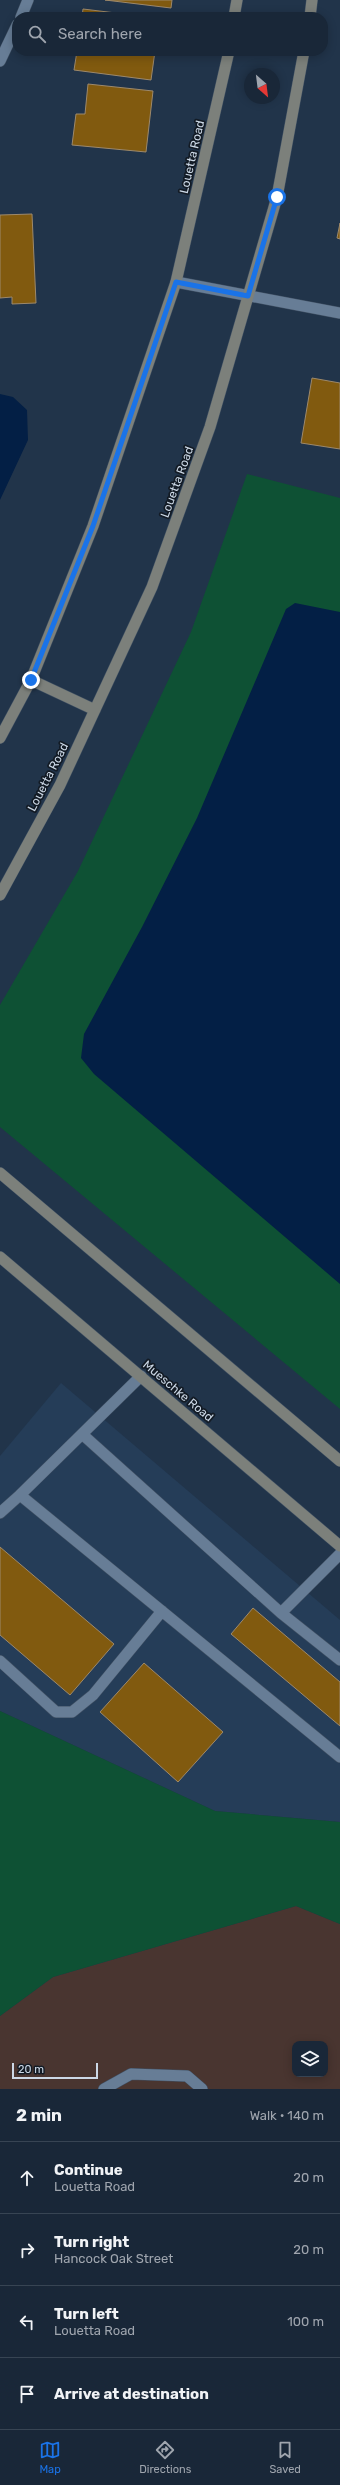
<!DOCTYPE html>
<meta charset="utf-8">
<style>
:root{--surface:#192738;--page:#222f40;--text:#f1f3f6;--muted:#9fa5ae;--line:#374453;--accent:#1a73e8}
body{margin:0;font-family:Rubik,sans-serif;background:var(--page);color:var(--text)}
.controls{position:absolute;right:12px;bottom:12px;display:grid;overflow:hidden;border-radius:8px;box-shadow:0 2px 10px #0003}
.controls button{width:36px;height:36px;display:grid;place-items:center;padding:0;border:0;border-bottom:1px solid var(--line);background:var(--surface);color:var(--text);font:20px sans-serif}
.compass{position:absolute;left:244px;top:68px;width:36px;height:36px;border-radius:50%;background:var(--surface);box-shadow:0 2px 10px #0003;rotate:152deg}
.scale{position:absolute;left:12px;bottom:10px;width:86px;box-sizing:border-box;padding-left:4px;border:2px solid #ccd8e6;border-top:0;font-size:11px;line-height:14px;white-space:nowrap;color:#ccd8e6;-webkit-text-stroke:3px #131b25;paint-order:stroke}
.stop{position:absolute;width:12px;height:12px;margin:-9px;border:3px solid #1a73e8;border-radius:50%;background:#fff}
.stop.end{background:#1a73e8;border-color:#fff;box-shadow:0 1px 4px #0008}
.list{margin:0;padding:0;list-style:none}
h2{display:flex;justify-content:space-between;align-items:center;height:52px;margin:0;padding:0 16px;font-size:17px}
h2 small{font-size:13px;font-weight:400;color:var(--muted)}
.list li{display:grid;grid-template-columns:26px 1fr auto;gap:12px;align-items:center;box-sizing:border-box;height:72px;padding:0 16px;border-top:1px solid var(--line)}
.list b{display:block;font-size:15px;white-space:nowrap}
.list p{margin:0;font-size:13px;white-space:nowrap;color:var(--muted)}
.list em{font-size:13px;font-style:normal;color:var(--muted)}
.icon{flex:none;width:22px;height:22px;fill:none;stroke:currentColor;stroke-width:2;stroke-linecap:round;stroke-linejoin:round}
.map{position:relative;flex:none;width:340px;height:2089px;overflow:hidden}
.search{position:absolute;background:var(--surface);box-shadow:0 2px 10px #0003;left:12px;right:12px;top:12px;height:44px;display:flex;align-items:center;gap:10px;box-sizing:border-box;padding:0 14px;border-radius:16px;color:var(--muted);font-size:15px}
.sheet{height:340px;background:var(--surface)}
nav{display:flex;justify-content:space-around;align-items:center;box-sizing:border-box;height:56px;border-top:1px solid var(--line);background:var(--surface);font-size:11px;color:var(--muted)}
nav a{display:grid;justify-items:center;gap:2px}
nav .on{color:var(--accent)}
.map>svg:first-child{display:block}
.built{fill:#253d58}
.industrial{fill:#493530;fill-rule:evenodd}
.green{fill:#0e5134}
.water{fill:#031f45}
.building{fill:#815a0f;stroke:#9d896c}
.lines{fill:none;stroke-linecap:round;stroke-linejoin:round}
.service-casing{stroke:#405063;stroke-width:12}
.minor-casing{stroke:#405063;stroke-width:12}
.secondary-casing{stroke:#405063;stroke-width:12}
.service{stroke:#677d96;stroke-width:11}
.minor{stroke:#677d96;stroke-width:11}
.secondary{stroke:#7c807b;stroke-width:11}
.route{stroke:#1a73e8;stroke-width:5}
.labels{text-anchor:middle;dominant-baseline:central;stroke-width:3.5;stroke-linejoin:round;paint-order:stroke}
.street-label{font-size:12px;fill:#ccd8e6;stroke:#131b25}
</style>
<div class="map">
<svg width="340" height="2089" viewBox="0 0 340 2089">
<rect width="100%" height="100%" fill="#21344a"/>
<!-- built -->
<path class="built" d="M 61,1383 L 340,1620 L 340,1822 L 215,1811 L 0,1711 L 0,1456 Z"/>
<!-- industrial -->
<path class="industrial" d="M 296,1906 L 340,1924 L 340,2089 L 0,2089 L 0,2016 L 53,1977 ZM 295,2044 L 325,2044 L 325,2074 L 295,2074 Z"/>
<!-- green -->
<path class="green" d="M 247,474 L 340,498 L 340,1409 L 0,1127 L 0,1005 L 78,871 L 191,632 Z
M 0,1711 L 215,1811 L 340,1822 L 340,1924 L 296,1906 L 53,1977 L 0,2016 Z"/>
<!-- water -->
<path class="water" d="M 0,394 L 13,397 L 27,410 L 28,440 L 0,500 Z
M 295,603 L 340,612 L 340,1284 L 94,1074 L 81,1058 L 84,1034 L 142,927 L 197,818 L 286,609 Z"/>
<!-- building -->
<path class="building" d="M 105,0 L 172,0 L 171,8 Z
M 83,9 L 149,17 L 82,17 Z
M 77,51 L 155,51 L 151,80 L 74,70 Z
M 88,84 L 153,91 L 146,152 L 72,145 L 76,114 L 85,114 Z
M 32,214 L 36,303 L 12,304 L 12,297 L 0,298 L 0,215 Z
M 340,223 L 340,239 L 337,238 Z
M 312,378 L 340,383 L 340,449 L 301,443 Z
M 0,1547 L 114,1644 L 70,1695 L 0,1635 Z
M 253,1608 L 340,1682 L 340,1726 L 231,1634 Z
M 144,1663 L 223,1732 L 178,1782 L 100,1712 Z"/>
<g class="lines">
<!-- service casing -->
<g class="service-casing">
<path id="service" d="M 141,1376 L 20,1495 L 340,1757
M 82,1434 L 281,1613 L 340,1554
M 0,1513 L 20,1495
M 281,1613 L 340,1660
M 0,1661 L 56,1712 L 72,1712 L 93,1695 L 162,1611
M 104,2089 L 131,2074 L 187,2076 L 202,2089"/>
</g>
<!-- minor casing -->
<g class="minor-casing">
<path id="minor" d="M 21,17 L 28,0
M 0,61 L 17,25
M 176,282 L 340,313"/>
</g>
<!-- secondary casing -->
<g class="secondary-casing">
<path id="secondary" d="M 234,17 L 237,0
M 310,17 L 312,0
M 31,680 L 95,710
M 0,738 L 31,680 L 93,526 L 176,282 L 229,51
M 0,895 L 60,785 L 152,587 L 210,427 L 277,197 L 304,51
M 0,1173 L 340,1461
M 0,1257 L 340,1546"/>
</g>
<!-- service -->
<use href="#service" class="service"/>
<!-- minor -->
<use href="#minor" class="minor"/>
<!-- secondary -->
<use href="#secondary" class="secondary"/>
</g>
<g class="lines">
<!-- route -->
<path class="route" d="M 31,680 L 93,526 L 176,282 L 248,296 L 277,197"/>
</g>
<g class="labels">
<!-- street labels -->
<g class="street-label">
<text transform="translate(192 157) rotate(-77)">Louetta Road</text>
<text transform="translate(177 482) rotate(-70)">Louetta Road</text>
<text transform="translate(48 777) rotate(-63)">Louetta Road</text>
<text transform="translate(178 1391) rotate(40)">Mueschke Road</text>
</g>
</g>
</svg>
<div class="controls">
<button><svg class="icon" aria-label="layers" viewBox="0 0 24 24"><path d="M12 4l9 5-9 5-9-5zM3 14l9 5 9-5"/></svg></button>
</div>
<svg class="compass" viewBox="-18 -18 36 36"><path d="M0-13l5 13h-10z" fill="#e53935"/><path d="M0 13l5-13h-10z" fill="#9fa5ae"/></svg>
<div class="scale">20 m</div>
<div class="stop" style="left:277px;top:197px"></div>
<div class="stop end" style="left:31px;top:680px"></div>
<div class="search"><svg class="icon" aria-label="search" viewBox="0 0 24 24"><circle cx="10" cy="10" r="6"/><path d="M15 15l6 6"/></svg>Search here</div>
</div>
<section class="sheet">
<h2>2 min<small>Walk · 140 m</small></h2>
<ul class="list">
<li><svg class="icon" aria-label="ahead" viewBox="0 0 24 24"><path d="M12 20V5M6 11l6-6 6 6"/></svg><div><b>Continue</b><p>Louetta Road</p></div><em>20 m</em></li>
<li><svg class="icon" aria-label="right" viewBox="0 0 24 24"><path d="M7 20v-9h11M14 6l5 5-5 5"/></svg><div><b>Turn right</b><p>Hancock Oak Street</p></div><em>20 m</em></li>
<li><svg class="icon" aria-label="left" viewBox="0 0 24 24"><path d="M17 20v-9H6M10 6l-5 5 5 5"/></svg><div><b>Turn left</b><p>Louetta Road</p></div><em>100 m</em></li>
<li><svg class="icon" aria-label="arrive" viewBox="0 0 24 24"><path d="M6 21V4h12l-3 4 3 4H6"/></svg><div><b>Arrive at destination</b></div></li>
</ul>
</section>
<nav>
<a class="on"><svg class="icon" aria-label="map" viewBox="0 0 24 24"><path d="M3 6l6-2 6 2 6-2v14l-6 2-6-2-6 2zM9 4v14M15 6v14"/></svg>Map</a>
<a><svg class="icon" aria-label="directions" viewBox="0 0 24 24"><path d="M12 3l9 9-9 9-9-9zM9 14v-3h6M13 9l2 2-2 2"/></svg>Directions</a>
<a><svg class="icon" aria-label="saved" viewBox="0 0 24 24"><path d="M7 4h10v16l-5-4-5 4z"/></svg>Saved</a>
</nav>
